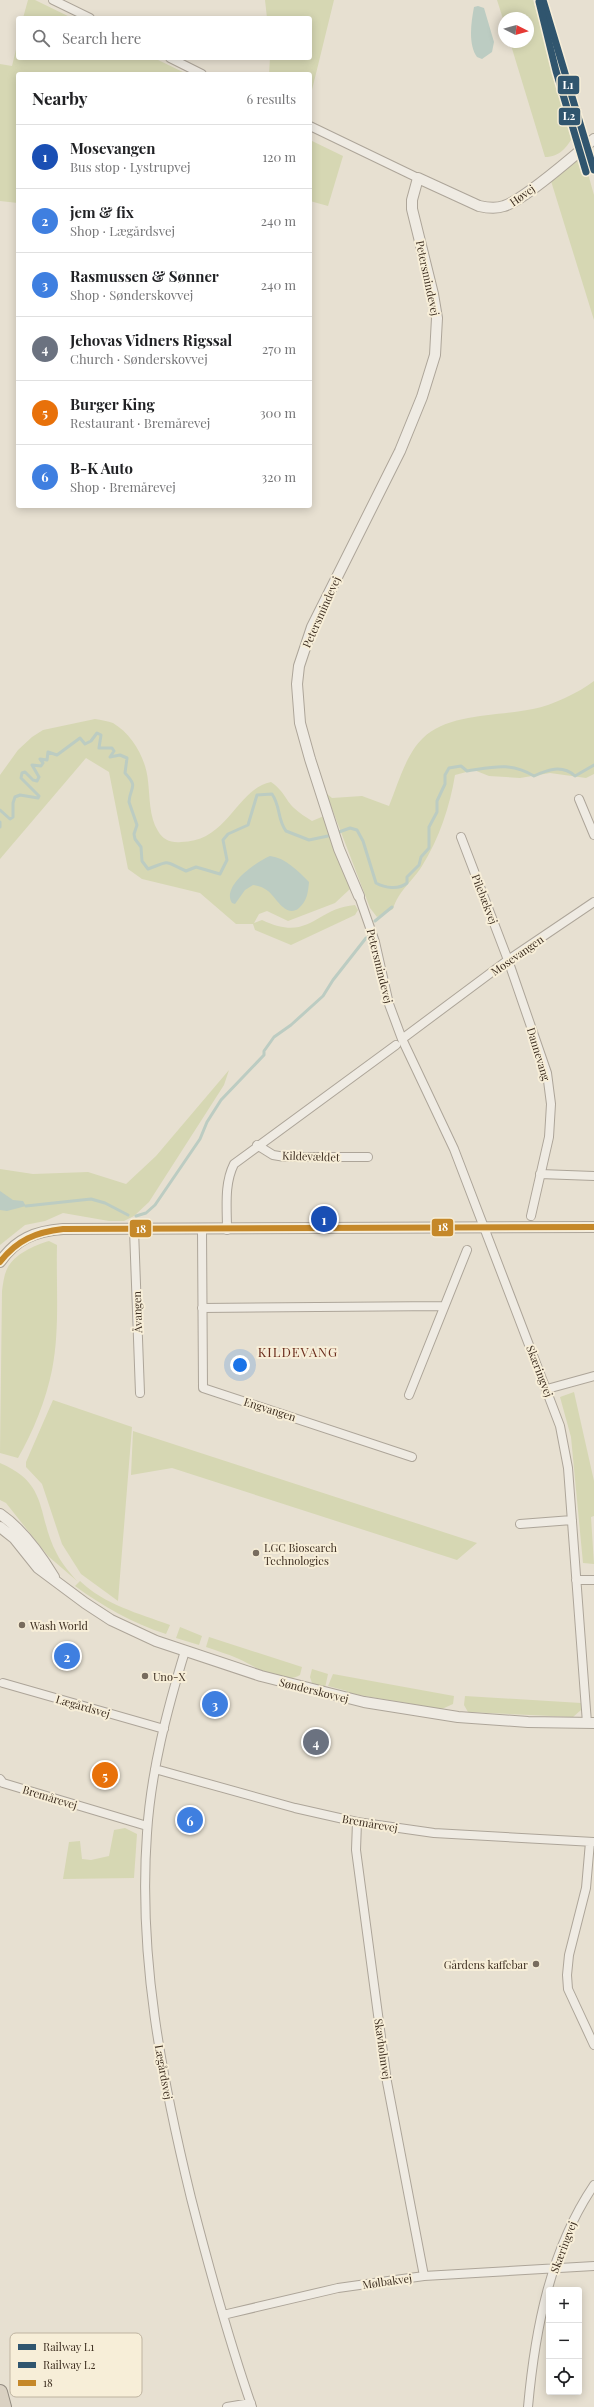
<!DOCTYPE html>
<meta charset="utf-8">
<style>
:root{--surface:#fff;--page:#f6f6f6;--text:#202124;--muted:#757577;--line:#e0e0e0;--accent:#1a73e8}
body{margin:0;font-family:"Playfair Display",serif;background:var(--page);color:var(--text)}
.controls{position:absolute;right:12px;bottom:12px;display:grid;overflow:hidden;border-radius:4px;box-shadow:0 2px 10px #0003}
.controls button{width:36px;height:36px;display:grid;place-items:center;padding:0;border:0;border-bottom:1px solid var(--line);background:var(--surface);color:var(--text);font:20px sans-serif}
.compass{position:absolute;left:498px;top:12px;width:36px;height:36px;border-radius:50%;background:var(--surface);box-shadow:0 2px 10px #0003;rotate:96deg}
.you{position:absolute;left:240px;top:1365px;width:14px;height:14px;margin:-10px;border:3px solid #fff;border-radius:50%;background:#1a73e8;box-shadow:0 0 0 6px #1a73e833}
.badge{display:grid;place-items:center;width:26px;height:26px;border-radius:50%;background:var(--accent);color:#fff;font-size:13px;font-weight:700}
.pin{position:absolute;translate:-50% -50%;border:2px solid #fff;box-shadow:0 1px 4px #0006}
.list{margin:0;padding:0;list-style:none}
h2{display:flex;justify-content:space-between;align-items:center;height:52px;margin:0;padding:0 16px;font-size:17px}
h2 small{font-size:13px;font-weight:400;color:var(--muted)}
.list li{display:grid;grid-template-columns:26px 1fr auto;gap:12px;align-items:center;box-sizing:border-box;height:64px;padding:0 16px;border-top:1px solid var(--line)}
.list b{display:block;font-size:15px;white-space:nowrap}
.list p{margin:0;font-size:13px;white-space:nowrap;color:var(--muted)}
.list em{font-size:13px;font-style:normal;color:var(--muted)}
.icon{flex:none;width:22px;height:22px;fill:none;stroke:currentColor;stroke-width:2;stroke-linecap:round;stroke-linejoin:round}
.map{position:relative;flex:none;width:594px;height:2407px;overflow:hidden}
.search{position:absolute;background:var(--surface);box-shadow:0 2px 10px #0003;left:16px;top:16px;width:296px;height:44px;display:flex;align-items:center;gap:10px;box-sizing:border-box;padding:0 14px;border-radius:4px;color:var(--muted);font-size:15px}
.panel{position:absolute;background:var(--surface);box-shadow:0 2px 10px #0003;left:16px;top:72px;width:296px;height:436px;border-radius:4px}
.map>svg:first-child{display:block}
.green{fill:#d6d7b3}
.water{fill:#bcccc2}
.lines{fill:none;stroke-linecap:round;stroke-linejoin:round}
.stream{stroke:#bcccc2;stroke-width:3}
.minor-casing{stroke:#ada599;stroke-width:10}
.tertiary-casing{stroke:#ada599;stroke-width:12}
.motorway-casing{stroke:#928b80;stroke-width:16}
.minor{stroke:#efebe3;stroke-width:8}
.tertiary{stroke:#efebe3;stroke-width:10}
.motorway{stroke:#dad1c2;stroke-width:14}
.bus-1-casing{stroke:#f7eed8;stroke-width:9}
.bus-1{stroke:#c58829;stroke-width:6}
.rail-1-casing{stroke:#f7eed8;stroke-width:10}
.rail-2-casing{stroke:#f7eed8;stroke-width:10}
.rail-1{stroke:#30556e;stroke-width:7}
.rail-2{stroke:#30556e;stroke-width:7}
.poi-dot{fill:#786c5e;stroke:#f7eed8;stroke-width:1.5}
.labels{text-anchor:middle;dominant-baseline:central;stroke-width:4;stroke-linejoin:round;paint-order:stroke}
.street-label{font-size:11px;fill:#3d2e20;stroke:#f7eed8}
.poi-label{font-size:11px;fill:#3d2e20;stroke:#f7eed8;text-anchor:start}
.quarter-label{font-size:13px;letter-spacing:1px;fill:#6b2e1e;stroke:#f7eed8}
.key{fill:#f7eed8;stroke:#bfb4a1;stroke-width:1}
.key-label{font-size:11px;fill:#3d2e20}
.line-badge{stroke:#f7eed8;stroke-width:1.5}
.badge-label{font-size:11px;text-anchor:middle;font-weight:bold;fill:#fff}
</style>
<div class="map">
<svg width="594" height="2407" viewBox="0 0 594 2407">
<rect width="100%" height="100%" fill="#e7e0d1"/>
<!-- green -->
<path class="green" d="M 28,0 L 35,0 L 72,18 L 23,18 Z
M 265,0 L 334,0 L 310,98 L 310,74 L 269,74 L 270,58 L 310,58 L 310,18 L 267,18 Z
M 497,0 L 533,0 L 574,135 C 567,147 560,157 545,157 L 510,42 L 528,42 L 528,18 L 504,18 L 504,22 Z
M 18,41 L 18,58 L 154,58 L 187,74 L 18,74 L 18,203 L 0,201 L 0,64 L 12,66 Z
M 310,140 L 343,156 L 328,206 L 310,201 Z
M 583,156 L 594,195 L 594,320 L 551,181 Z
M 594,681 L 594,774 L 586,778 L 550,773 L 520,778 L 489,776 L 474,770 L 455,775 C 450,806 439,839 422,866 C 412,882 399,890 393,909 L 377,917 L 370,908 L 326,793 L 332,798 L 362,796 L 389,806 C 398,784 406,754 423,738 C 448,713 500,716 533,709 C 553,705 578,693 594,681 Z
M 95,719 C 101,720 108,721 113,723 C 133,735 146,759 148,781 C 150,797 149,817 158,831 C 163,840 171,843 181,842 C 228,842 236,789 271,782 C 285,792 284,798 294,808 C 299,813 306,817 312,821 L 324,816 L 350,889 L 335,903 L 288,921 L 267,911 L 259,914 L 254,923 L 262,920 C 310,943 315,908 355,905 L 358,910 L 355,915 L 291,945 L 255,930 L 253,924 L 236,924 L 200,893 L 142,879 L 128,869 L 109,772 L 86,758 L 0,859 L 0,775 L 18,750 L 32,737 L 43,730 Z
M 229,1070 L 224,1085 L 149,1202 L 134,1216 L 124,1221 L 109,1221 L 63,1213 L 45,1221 L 25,1225 L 0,1245 L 0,1169 L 33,1174 L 88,1172 L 126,1184 L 156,1156 Z
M 49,1241 L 57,1245 C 56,1286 60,1330 52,1370 C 46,1400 33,1432 18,1458 L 0,1453 L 2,1291 C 3,1284 4,1275 7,1269 C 14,1254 35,1245 49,1241 Z
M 574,1392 L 594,1481 L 594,1516 L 591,1517 L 594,1564 L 583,1563 L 571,1437 L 560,1397 Z
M 53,1400 L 132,1427 L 118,1601 L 81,1574 L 62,1544 L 42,1484 L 26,1467 L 26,1462 Z
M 133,1431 L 477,1543 L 457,1560 L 172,1468 L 131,1475 Z
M 0,1463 C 50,1484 36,1515 57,1554 C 62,1564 70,1573 77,1581 L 48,1556 L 6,1503 L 0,1500 Z
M 80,1581 C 105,1605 138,1613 170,1625 L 166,1634 C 132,1623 104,1607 75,1586 Z
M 180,1627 L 202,1636 L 199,1645 L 176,1638 Z
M 209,1637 L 302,1667 L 300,1675 C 282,1686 255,1666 239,1659 C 228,1654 217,1651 206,1647 Z
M 312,1669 L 328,1674 L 325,1688 L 312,1683 L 310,1677 Z
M 333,1674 L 454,1696 L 453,1704 L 442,1709 L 347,1693 L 347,1691 L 328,1686 Z
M 465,1696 L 581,1703 L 581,1710 L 573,1717 L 468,1712 L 464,1705 Z
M 125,1828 L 137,1834 L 134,1878 L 63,1879 L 69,1842 L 80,1841 L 82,1859 L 91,1860 L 109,1856 L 114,1830 Z"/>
<!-- water -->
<path class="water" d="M 478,6 L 484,8 L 494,42 L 492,52 L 482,59 L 477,57 C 468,44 471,23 474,7 Z
M 270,856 C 286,858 298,871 309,882 C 308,893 307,901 299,908 C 286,919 276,897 268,891 C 263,887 259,886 253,885 L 245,890 L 235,904 L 232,903 C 221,886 256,862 270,856 Z
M 0,1191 L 13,1200 L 23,1201 L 26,1206 L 7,1211 L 0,1210 Z"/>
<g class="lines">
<!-- stream -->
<path class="stream" d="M 0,810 L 10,819 L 13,817 L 13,803 L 15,797 L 20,795 L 38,798 L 39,796 L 21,778 L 22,773 L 25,772 L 33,780 L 37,781 L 39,777 L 32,765 L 41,766 L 43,763 L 40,759 L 47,760 L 48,752 L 57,755 L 80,738 L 85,744 L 91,741 L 97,733 L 101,735 L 99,748 L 112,748 L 114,751 L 110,757 L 120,755 L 127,758 L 125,773 C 139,788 130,786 129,802 L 137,825 L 134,834 L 135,839 L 141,847 L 142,861 L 148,869 C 172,860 163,861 186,871 L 196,867 L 220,874 L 227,860 L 223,840 L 228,834 L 248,825 L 257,795 L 272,794 C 281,807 277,819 286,831 L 309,840 L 328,836
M 0,822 L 0,827
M 339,832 L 350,828 L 357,830 L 363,841 L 376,883 C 385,888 399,890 407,883 L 407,877 L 419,865 L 421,857 L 429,848 L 429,827 L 437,812 L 437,801 L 445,784 L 445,775 L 449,768 L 461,766 L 467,771 C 494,767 510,762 534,776 C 547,770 562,764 575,776 L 594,765
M 375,921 L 392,907
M 26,1206 L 91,1199 L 105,1203 L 128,1215
M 136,1216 L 146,1213 L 155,1205 L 200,1139 L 207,1122 L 221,1100 L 264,1055 L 264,1051 L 274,1037 L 291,1025 L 323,996 L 333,980 L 366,938"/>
<!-- minor casing -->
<g class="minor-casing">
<path id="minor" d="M 53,0 L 90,18
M 170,58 L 202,74
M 310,126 L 418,178
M 579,799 L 594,835
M 461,837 L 508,960 L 547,1073 L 551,1104 L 549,1137 L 531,1216
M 359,896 L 375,942 L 389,1004 L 402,1039 L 454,1149 L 560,1426 L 568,1468 L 587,1723
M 402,1039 L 508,960 L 594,902
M 257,1145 L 273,1155 L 285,1157 L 368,1157
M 540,1174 L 594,1176
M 134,1230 L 140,1393
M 202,1230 L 203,1388 L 412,1457
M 227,1230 C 227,1207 224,1184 234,1164 L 396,1045
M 202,1308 L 444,1306
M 547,1389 L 594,1376
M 409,1395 L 467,1250
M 520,1524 L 572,1520
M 576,1580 L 594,1580
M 185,1651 C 167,1710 151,1771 147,1833 C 138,1957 162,2079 191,2198 C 209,2268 228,2338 252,2407
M 3,1683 L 164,1729
M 155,1769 L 295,1808 L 357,1822 L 434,1833 L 594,1842
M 0,1779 L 3,1783 L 147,1826
M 357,1822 L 356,1850 L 387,2082 L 424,2276
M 590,1842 L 586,1888 L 569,1955 L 567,1975 L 568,1989 L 594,2045
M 223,2315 L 338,2288 L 424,2276 L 594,2266
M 227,2407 L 251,2403
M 528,2407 C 535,2330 550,2250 594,2185"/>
</g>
<!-- tertiary casing -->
<g class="tertiary-casing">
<path id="tertiary" d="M 359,896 L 339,849 L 310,759 L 300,723 L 297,684 L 299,666 L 312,627 L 400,451 L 422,397 L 435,355 L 437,318 L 433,294 L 412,209 L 412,200 L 418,178 L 479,206 C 488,208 496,209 504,206 C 524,200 575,155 594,139
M 0,1262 C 16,1239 35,1231 63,1229 L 594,1227
M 0,1514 C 22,1529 40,1554 54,1577
M 0,1527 L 14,1538 L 38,1568 L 85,1603 L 111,1620 L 156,1641 L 261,1676 L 364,1702 L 458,1717 L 528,1722 L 594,1723"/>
</g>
<!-- motorway casing -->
<g class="motorway-casing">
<path id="motorway" d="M 0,2392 L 4,2407"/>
</g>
<!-- minor -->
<use href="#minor" class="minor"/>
<!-- tertiary -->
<use href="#tertiary" class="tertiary"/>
<!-- motorway -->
<use href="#motorway" class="motorway"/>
<!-- bus-1 casing -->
<g class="bus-1-casing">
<path id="bus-1" d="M 0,1262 C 17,1240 36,1232 63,1229 L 594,1227"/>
</g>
<!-- bus-1 -->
<use href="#bus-1" class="bus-1"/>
<!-- rail-1 casing -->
<g class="rail-1-casing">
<path id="rail-1" d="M 543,0 L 594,170"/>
</g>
<!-- rail-2 casing -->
<g class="rail-2-casing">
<path id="rail-2" d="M 539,2 L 556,71 L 586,172"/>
</g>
<!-- rail-1 -->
<use href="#rail-1" class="rail-1"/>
<!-- rail-2 -->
<use href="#rail-2" class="rail-2"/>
</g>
<!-- markers -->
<g class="poi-dot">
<circle cx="256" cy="1553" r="4"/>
<circle cx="22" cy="1625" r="4"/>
<circle cx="145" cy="1676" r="4"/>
<circle cx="536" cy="1964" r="4"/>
</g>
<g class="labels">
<!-- street labels -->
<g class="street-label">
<text transform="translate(522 195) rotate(-35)">Høvej</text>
<text transform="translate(428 278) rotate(78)">Petersmindevej</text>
<text transform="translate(321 612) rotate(-66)">Petersmindevej</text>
<text transform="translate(485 899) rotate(69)">Pilebækvej</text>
<text transform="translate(517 955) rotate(-35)">Mosevangen</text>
<text transform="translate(380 966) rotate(76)">Petersmindevej</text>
<text transform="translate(539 1054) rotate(73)">Dannevang</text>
<text transform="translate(311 1156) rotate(2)">Kildevældet</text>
<text transform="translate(137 1312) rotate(-92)">Åvangen</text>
<text transform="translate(540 1371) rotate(69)">Skæringvej</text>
<text transform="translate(270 1409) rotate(18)">Engvangen</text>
<text transform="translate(314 1690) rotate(14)">Sønderskovvej</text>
<text transform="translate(83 1706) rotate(16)">Lægårdsvej</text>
<text transform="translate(50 1797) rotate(17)">Bremårevej</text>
<text transform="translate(370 1823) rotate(10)">Bremårevej</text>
<text transform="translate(383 2049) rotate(82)">Skavholmvej</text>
<text transform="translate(164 2072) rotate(80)">Lægårdsvej</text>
<text transform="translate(563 2247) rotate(-69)">Skæringvej</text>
<text transform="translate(387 2281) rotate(-8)">Mølbakvej</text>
</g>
<!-- poi labels -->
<g class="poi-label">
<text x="264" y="1547">LGC Biosearch<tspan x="264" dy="13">Technologies</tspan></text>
<text x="30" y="1625">Wash World</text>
<text x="153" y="1676">Uno-X</text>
<text x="528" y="1964" text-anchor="end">Gårdens kaffebar</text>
</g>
<!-- quarter labels -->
<g class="quarter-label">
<text x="298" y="1351">KILDEVANG</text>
</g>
</g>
<!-- legend -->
<rect x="10" y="2333" width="132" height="64" rx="6" class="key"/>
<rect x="18" y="2344" width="18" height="6" fill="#30556e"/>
<rect x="18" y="2362" width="18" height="6" fill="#30556e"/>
<rect x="18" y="2380" width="18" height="6" fill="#c58829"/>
<g class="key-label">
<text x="43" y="2351">Railway L1</text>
<text x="43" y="2369">Railway L2</text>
<text x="43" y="2387">18</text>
</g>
<g class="line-badge">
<rect x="557" y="75" width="23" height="20" rx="4" fill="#30556e"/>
<rect x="558" y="107" width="23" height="19" rx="4" fill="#30556e"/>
<rect x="431" y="1218" width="23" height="19" rx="4" fill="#c58829"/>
<rect x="129" y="1219" width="23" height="19" rx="4" fill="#c58829"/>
</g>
<g class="badge-label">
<text x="568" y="89">L1</text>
<text x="569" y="120">L2</text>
<text x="443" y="1231">18</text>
<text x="141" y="1233">18</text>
</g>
</svg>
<div class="controls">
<button>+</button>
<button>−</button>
<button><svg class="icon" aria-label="locate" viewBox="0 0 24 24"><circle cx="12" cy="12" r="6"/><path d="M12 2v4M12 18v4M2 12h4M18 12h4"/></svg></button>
</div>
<svg class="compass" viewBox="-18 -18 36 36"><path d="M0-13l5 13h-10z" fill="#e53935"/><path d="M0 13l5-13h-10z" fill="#757577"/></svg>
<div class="you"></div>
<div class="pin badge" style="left:324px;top:1219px;background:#1a4fb4">1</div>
<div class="pin badge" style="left:67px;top:1656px;background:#3f7fe0">2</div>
<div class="pin badge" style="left:215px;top:1704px;background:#3f7fe0">3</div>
<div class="pin badge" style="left:316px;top:1742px;background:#6b7280">4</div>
<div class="pin badge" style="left:105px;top:1775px;background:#e8710a">5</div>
<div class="pin badge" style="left:190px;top:1820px;background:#3f7fe0">6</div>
<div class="search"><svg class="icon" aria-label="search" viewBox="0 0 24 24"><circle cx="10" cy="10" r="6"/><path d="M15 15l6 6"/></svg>Search here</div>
<section class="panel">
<h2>Nearby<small>6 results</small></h2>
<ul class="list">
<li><span class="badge" style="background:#1a4fb4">1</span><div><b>Mosevangen</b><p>Bus stop · Lystrupvej</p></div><em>120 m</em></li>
<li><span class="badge" style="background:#3f7fe0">2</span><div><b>jem &amp; fix</b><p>Shop · Lægårdsvej</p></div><em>240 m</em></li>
<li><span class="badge" style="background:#3f7fe0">3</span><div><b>Rasmussen &amp; Sønner</b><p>Shop · Sønderskovvej</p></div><em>240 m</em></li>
<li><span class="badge" style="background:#6b7280">4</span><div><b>Jehovas Vidners Rigssal</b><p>Church · Sønderskovvej</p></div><em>270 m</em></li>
<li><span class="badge" style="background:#e8710a">5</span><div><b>Burger King</b><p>Restaurant · Bremårevej</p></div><em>300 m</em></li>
<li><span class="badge" style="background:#3f7fe0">6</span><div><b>B-K Auto</b><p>Shop · Bremårevej</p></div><em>320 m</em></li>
</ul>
</section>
</div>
